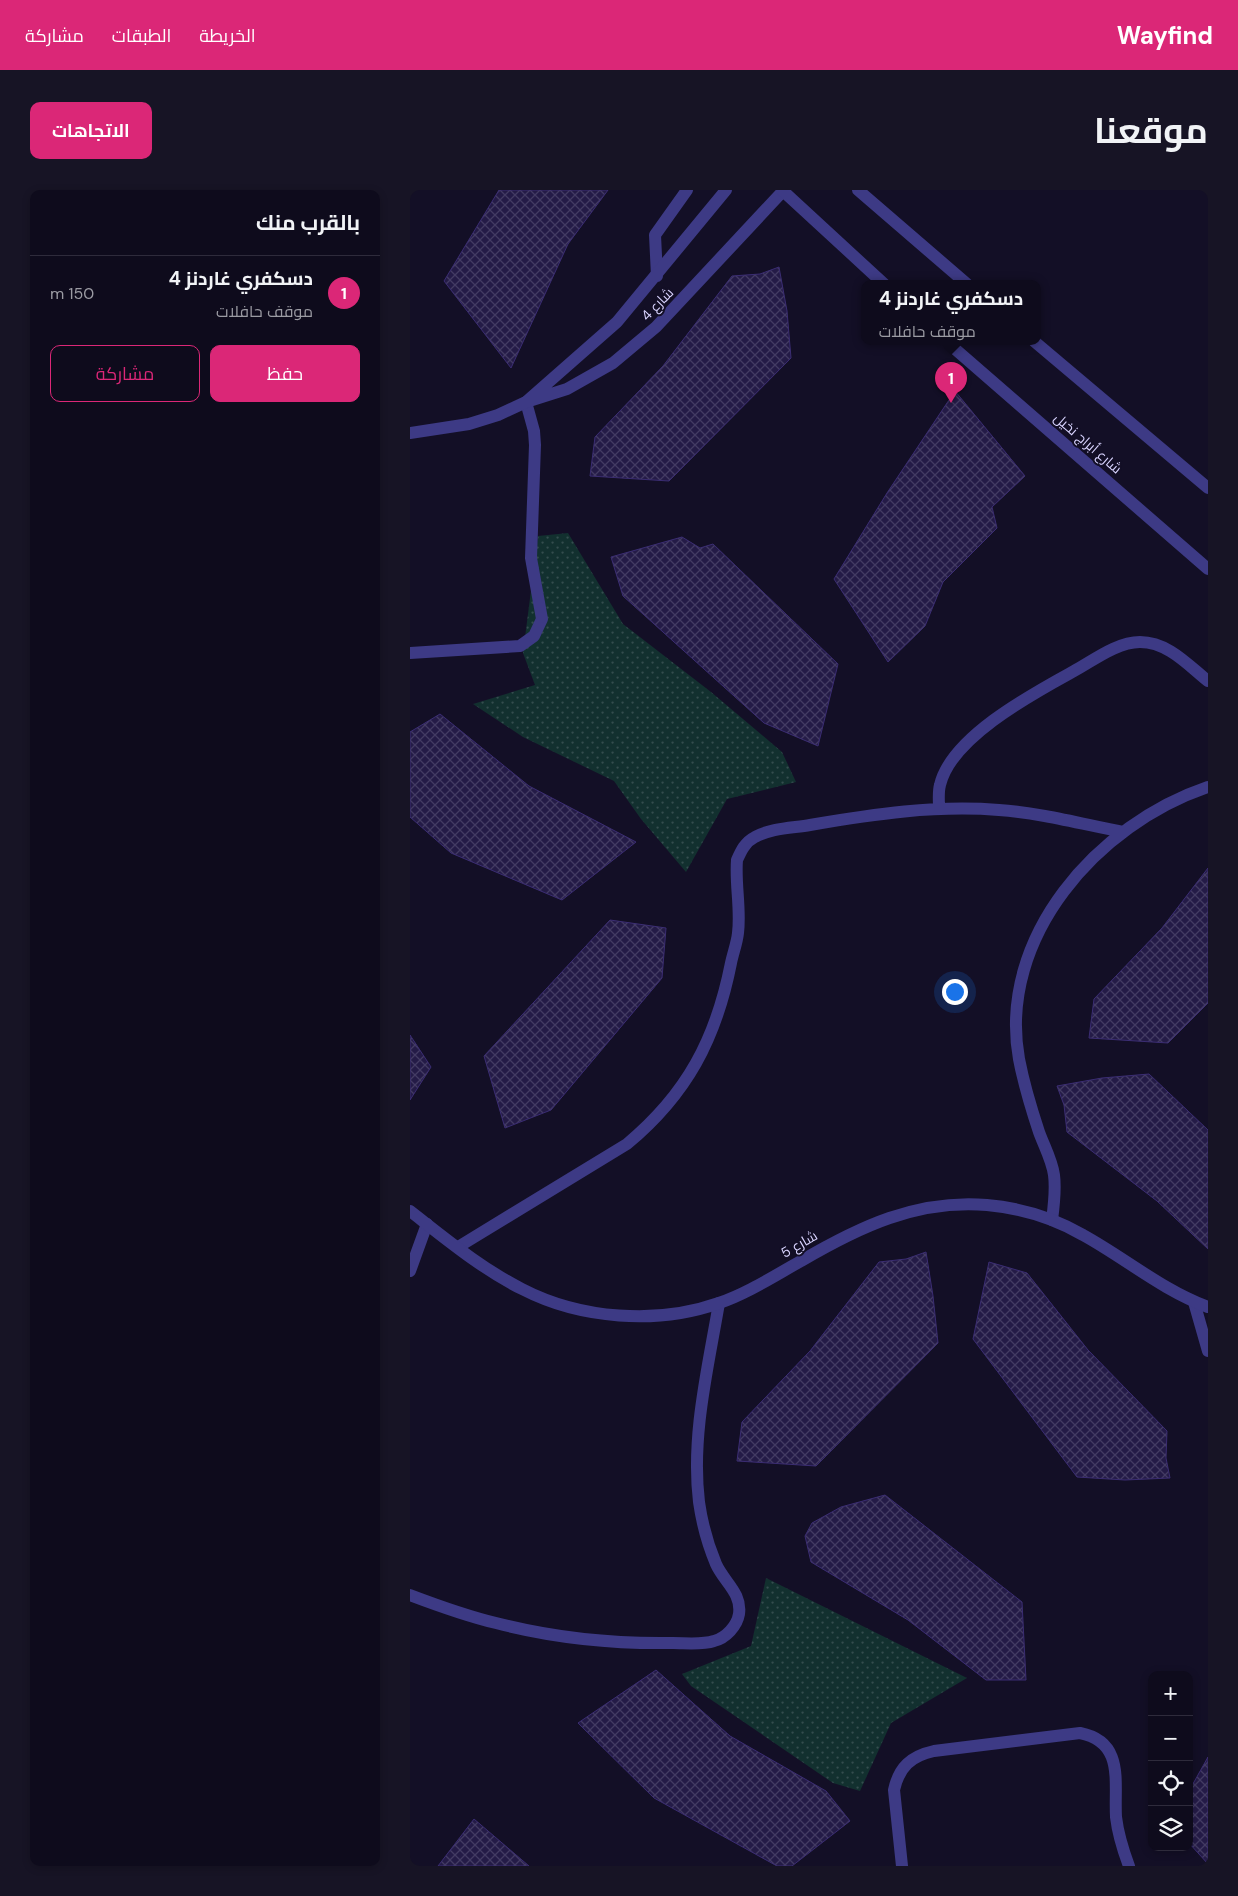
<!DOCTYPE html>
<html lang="ar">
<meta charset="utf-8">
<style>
:root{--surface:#0e0b1c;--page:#171425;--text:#f1f3f6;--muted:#9b9ba3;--line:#2e2b3b;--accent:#db2777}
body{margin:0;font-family:"DM Sans",Cairo,sans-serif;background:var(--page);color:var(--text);direction:rtl}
.controls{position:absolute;right:15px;bottom:15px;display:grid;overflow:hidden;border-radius:10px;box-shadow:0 2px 8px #0003}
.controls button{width:45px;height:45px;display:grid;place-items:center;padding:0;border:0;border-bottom:1px solid var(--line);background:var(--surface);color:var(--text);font:25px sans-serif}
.you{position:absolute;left:544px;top:801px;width:18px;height:18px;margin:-12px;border:4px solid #fff;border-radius:50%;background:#1a73e8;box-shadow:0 0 0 8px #1a73e833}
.badge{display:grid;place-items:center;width:32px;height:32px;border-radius:50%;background:var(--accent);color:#fff;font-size:16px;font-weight:700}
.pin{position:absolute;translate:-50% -41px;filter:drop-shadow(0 1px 2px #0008)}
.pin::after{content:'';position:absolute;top:26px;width:18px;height:15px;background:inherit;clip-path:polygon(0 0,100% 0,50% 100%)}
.popup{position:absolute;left:451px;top:90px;width:180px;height:65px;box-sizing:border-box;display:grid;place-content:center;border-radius:10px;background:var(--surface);filter:drop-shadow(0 1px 4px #0005);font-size:16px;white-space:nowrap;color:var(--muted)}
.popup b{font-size:19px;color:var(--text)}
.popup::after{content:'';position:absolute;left:50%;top:100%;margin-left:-10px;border:10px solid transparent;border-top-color:var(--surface)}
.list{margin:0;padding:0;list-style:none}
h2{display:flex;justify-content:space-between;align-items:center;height:65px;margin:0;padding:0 20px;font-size:21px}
h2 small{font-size:16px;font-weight:400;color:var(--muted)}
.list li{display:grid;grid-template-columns:32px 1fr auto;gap:15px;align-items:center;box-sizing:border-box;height:75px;padding:0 20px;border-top:1px solid var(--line)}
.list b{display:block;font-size:19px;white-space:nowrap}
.list p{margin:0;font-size:16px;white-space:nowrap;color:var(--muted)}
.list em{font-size:16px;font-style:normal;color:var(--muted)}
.actions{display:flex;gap:10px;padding:15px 20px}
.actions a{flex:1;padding:11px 0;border:1px solid var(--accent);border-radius:10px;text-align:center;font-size:18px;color:var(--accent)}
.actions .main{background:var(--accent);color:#fff}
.icon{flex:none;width:28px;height:28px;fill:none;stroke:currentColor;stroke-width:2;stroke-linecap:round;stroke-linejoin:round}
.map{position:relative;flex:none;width:798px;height:1676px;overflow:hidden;direction:ltr;border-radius:10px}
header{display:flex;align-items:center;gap:30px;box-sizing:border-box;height:70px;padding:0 25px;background:var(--accent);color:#fff}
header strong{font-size:24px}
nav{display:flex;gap:28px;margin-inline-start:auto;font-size:18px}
.intro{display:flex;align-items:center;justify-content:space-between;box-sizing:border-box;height:120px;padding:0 30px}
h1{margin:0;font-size:35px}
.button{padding:12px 22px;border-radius:10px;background:var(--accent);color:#fff;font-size:18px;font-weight:700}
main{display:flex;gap:30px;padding:0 30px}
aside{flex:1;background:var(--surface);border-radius:10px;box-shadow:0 2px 8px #0003}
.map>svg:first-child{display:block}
.grass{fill:url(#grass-dots)}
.building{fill:url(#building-cross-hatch);stroke:#3b2d73}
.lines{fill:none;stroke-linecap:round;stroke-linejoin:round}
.service{stroke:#3d3a85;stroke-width:12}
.minor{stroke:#3d3a85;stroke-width:12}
.tertiary{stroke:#3d3a85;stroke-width:12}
.labels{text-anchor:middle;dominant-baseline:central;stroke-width:4;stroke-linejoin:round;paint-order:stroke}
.street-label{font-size:14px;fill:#d9d4ff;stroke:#130f26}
</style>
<header>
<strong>Wayfind</strong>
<nav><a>الخريطة</a><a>الطبقات</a><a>مشاركة</a></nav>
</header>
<div class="intro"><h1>موقعنا</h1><a class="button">الاتجاهات</a></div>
<main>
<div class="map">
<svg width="798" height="1676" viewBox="0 0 798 1676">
<defs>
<pattern id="grass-dots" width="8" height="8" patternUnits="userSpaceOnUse" patternTransform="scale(1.25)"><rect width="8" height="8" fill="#12302f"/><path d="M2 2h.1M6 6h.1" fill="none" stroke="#344d4e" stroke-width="1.8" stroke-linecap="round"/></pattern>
<pattern id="building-cross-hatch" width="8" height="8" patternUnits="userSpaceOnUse" patternTransform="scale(1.25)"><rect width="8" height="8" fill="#241b47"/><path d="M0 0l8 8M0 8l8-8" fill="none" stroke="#433b63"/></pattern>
</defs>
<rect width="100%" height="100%" fill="#130f26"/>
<!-- grass -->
<path class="grass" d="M 158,343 L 213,434 L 301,502 L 372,562 L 386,592 L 317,609 L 276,682 L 231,629 L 204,591 L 113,547 L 63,514 L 125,495 L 113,463 L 128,346 Z
M 356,1388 L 557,1488 L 481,1533 L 450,1601 L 423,1593 L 281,1496 L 272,1484 L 341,1456 Z"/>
<!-- building -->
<path class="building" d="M 89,0 L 198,0 L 158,54 L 101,178 L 34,91 Z
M 369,77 L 377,121 L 381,168 L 259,291 L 180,286 L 185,247 L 253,176 L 322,86 L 350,84 Z
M 545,201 L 615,286 L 582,317 L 587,338 L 533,392 L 515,436 L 478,472 L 424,389 L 477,303 Z
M 272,347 L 290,358 L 303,354 L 428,474 L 408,556 L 354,533 L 213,406 L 201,367 Z
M 30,524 L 119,596 L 226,652 L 152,710 L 41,663 L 0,627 L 0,542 Z
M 798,678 L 798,813 L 758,853 L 679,848 L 684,809 L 752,738 Z
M 200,730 L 256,738 L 252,788 L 141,920 L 95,938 L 74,866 Z
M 0,845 L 21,877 L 0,910 Z
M 739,884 L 798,940 L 798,1059 L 747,1011 L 657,942 L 654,915 L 647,896 L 692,888 Z
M 516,1062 L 523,1106 L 528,1153 L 406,1276 L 327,1271 L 332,1232 L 400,1161 L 469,1072 L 496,1069 Z
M 579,1072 L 617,1083 L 678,1160 L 757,1241 L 756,1268 L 760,1288 L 715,1290 L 667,1287 L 563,1149 Z
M 475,1305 L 612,1412 L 616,1490 L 576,1490 L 498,1430 L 401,1372 L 395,1346 L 402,1333 L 431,1317 Z
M 246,1480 L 320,1546 L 416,1601 L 440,1631 L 382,1676 L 367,1676 L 244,1608 L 168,1533 Z
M 798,1567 L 798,1674 L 779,1653 L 779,1601 Z
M 64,1629 L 119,1676 L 28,1676 Z"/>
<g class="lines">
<!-- service -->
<path class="service" d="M 247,86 L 245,45 L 277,0
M 0,463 L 110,456 L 124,446 L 132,429 L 121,368 L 125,255 L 124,241 L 116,212
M 529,618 C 529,610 528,602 530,595 C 541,547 624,503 664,481 C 684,470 707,452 730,452 C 758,452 778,475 798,491
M 642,1030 C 644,1015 646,1000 644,985 C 642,970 634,956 629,942 C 621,918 614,895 609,869 C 587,747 688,634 798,597
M 48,1057 L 217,954 C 277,904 306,849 321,773 C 323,763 327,753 328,743 C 331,719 325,694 327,670 C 331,661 335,652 345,647 C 361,638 383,638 400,635 C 464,624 525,615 589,620 C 631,623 672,634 713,642
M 0,1081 L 17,1034
M 784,1112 L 798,1161
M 0,1405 C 29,1416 57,1426 86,1433 C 144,1448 204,1454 263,1453 C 276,1453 292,1455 304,1451 C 316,1448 327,1436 329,1424 C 332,1403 314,1392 306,1374 C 298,1355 292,1333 289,1312 C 281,1246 298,1178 309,1113
M 492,1676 L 484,1600 C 489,1577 501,1566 524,1561 L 670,1543 C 715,1552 704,1592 706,1627 C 708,1644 713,1660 719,1676"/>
<!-- minor -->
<path class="minor" d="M 116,212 L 207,132 L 316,0
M 0,243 L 59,234 L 88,225 L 116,212 L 157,199 L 203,173 L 246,137 L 374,0
M 0,1021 C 36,1049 72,1079 112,1099 C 170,1129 247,1135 309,1113 C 338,1103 364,1086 391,1071 C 449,1037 507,1009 577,1015 C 610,1018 644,1028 673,1045 C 715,1068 752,1100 798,1117"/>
<!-- tertiary -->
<path class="tertiary" d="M 372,0 L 474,94
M 448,0 L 557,94
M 537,152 L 798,379
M 625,152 L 798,298"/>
</g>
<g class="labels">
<!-- street labels -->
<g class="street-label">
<text transform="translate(247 114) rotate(-46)">شارع 4</text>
<text transform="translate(678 253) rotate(41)">شارع أبراج نخيل</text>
<text transform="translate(389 1054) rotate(-30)">شارع 5</text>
</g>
</g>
</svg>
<div class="controls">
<button>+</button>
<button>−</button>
<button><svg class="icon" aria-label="locate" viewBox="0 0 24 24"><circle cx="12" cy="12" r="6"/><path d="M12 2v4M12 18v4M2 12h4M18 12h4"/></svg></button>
<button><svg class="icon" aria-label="layers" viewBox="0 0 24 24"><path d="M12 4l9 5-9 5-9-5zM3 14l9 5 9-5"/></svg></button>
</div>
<div class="you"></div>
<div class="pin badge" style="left:541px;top:213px">1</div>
<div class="popup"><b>دسكفري غاردنز 4</b>موقف حافلات</div>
</div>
<aside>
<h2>بالقرب منك<small></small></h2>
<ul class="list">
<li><span class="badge">1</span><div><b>دسكفري غاردنز 4</b><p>موقف حافلات</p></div><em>150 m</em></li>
</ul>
<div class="actions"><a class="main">حفظ</a><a>مشاركة</a></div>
</aside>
</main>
